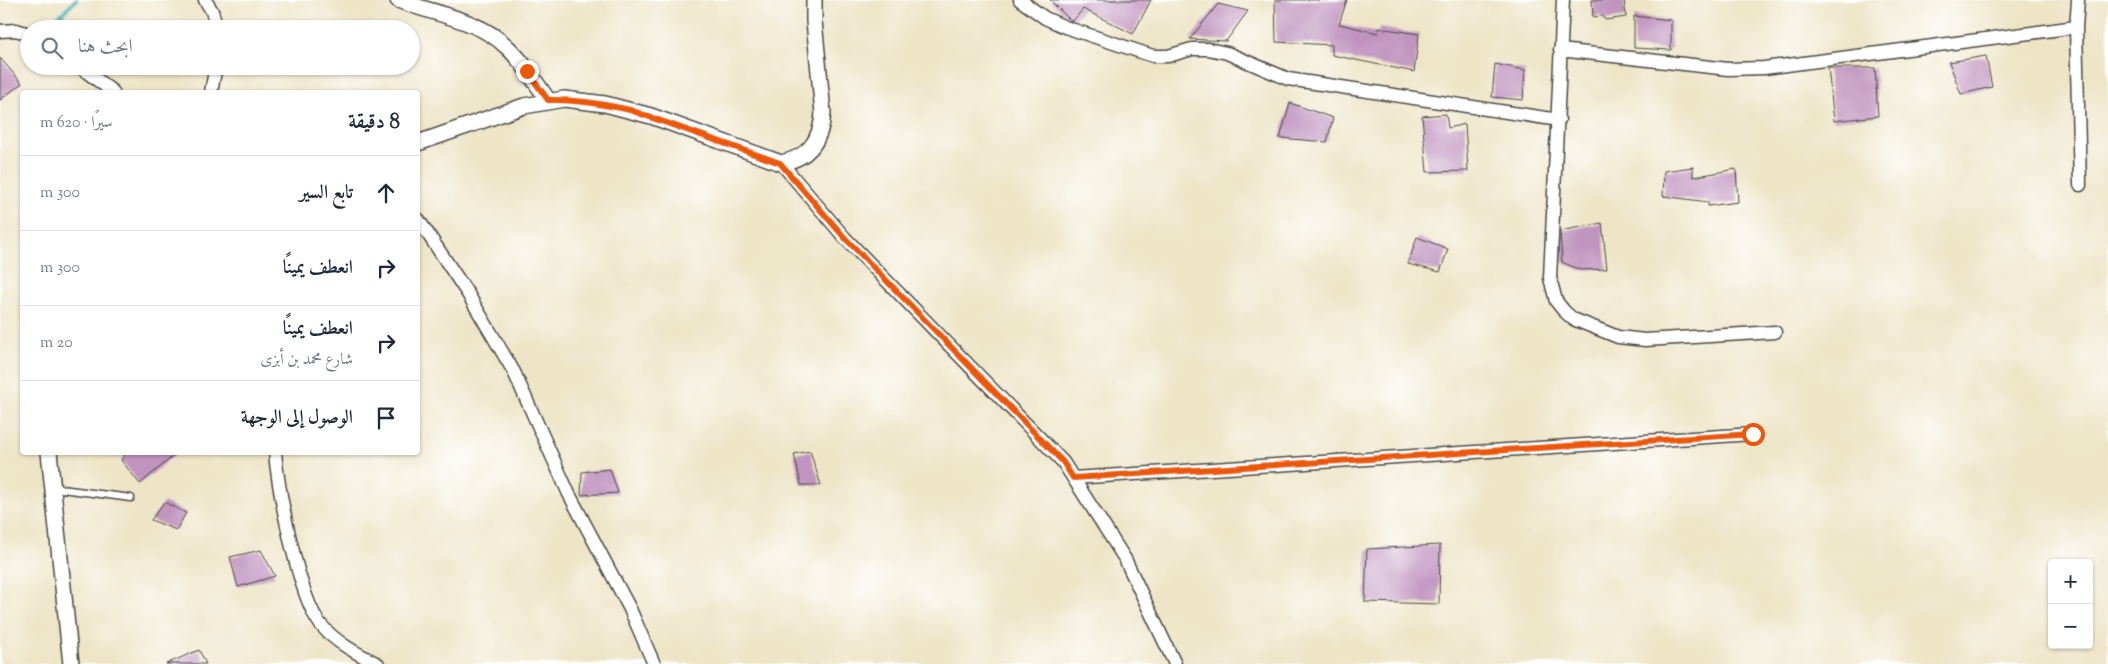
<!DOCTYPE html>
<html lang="ar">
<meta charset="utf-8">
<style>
:root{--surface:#fff;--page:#f2f2f3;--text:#1f2937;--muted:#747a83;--line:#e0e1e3}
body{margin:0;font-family:"Sorts Mill Goudy",Amiri,serif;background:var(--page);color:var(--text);direction:rtl}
.controls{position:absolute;right:15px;bottom:15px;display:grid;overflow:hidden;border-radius:5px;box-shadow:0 1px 4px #0004}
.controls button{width:45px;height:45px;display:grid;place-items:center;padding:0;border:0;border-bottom:1px solid var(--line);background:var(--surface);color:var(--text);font:25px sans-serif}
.stop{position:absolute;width:15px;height:15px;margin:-11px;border:4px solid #ea580c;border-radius:50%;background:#fff}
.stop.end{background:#ea580c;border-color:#fff;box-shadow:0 1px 5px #0008}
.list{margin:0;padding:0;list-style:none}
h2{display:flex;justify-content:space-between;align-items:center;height:65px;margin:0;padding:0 20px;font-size:21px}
h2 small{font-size:16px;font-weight:400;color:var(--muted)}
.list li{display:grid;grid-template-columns:32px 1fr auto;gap:15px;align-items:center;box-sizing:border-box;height:75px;padding:0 20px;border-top:1px solid var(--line)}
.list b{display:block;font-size:19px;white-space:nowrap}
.list p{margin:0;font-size:16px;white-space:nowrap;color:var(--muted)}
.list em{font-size:16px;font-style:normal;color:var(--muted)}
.icon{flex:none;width:28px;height:28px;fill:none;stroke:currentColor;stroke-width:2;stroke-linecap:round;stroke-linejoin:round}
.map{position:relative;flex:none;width:2108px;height:664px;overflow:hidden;direction:ltr}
.search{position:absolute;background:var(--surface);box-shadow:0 1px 4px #0004;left:20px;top:20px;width:400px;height:55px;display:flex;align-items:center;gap:12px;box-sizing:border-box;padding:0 18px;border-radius:28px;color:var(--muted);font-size:19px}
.panel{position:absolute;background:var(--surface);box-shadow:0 1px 4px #0004;left:20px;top:90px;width:400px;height:365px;border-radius:5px;direction:rtl}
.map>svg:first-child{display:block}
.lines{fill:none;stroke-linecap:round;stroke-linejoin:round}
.stream{stroke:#3fb0b6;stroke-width:4.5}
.building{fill:#c094bf}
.service-casing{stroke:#484742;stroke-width:9}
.minor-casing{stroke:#484742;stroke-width:15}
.tertiary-casing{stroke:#484742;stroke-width:18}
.service{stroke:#fff;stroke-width:6}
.minor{stroke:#fff;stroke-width:12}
.tertiary{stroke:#fff;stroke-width:15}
.route{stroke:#ea580c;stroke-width:6}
</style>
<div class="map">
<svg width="2108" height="664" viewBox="0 0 2108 664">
<rect width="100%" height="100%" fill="#fff"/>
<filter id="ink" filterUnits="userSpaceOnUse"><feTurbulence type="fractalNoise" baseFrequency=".02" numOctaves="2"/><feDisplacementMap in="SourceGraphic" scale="10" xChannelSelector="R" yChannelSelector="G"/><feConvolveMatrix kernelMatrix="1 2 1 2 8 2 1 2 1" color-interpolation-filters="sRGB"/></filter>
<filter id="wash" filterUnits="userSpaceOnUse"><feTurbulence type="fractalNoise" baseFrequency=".0096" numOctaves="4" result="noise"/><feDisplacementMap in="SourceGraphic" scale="20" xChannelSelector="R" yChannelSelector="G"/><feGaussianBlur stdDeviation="1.12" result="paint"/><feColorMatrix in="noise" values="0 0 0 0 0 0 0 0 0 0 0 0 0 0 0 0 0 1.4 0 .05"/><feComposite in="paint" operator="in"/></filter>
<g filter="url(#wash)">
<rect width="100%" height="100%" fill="#eee5c7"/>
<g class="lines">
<!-- stream -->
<path class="stream" d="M 46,29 L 76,0"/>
</g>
<g id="blocks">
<!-- building -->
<path class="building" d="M 1050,0 L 1151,0 L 1133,34 L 1083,9 L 1073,21 L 1070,20 Z
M 1275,0 L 1347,0 L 1339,24 L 1378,33 L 1379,28 L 1419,34 L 1414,72 L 1332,55 L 1332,45 L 1276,42 Z
M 1592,0 L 1624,0 L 1626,17 L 1605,20 L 1602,16 L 1593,17 Z
M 1218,4 L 1248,11 L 1226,41 L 1190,39 Z
M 1634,16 L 1671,20 L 1671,50 L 1634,48 Z
M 1986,56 L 1992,87 L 1961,94 L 1949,62 Z
M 0,58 L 22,83 L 0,100 Z
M 1495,64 L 1525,70 L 1523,100 L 1492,97 Z
M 1828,68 L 1875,68 L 1878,116 L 1834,121 Z
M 1290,103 L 1333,118 L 1327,142 L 1280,138 Z
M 1446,114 L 1448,128 L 1465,124 L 1468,171 L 1427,172 L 1422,116 Z
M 1693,167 L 1693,177 L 1736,169 L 1738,202 L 1708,206 L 1708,202 L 1663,196 L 1664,171 Z
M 1602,223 L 1607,269 L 1580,270 L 1562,262 L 1560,231 Z
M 1417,237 L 1448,249 L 1440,272 L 1408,264 Z
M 810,451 L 821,485 L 801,485 L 794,454 Z
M 127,452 L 178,452 L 140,484 L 121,460 Z
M 610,469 L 618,493 L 581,495 L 582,472 Z
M 164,502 L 186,513 L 176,530 L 151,520 Z
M 1440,545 L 1439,604 L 1365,602 L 1367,549 Z
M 261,550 L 275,576 L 238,587 L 230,557 Z
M 199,650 L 206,664 L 166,664 Z"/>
</g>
</g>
<g filter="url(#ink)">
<use href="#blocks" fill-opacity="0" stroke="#484742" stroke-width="1"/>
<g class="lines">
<!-- service casing -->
<g class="service-casing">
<path id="service" d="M 54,488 L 131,498"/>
</g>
<!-- minor casing -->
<g class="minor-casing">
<path id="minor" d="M 205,0 L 212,11 L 217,29
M 1020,0 L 1045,18 L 1065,27 L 1153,56 L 1168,56 L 1192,49 L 1208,49 L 1227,53 L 1288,79 L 1559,120
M 1563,0 L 1550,278 L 1556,301 L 1564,311 L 1573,319 L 1618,337 L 1645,340 L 1775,332
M 2078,0 L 2076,27 L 2080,185
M 0,31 L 16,30 L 29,34
M 1560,50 L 1728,69 L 1764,68 L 2076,27
M 79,66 L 113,92
M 211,92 L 216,66
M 781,163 L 845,238 L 1063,462 L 1125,559 L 1175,664
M 418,219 L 468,294 L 514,372 L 569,494 L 630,609 L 654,664
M 275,452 C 278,489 299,599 321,625 C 336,643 358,654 378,664
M 1073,478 L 1753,434"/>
</g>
<!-- tertiary casing -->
<g class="tertiary-casing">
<path id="tertiary" d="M 398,0 C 433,14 478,19 506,46 C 523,61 535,82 548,100
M 418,143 L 524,106 L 564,99 L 605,104 L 651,116 L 781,163 C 809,158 821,140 823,113 L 814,21 L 814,0
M 49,452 L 71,664"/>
</g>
<!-- service -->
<use href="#service" class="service"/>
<!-- minor -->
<use href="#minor" class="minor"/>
<!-- tertiary -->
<use href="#tertiary" class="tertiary"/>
</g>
</g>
<g class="lines" filter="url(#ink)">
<!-- route -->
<path class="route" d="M 527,71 L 548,100 C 576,99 604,104 630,110 L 780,163 L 845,238 L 1063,462 L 1073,478 L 1753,434"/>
</g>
</svg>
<div class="controls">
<button>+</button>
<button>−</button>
</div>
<div class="stop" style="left:1753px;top:434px"></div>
<div class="stop end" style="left:527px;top:71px"></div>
<div class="search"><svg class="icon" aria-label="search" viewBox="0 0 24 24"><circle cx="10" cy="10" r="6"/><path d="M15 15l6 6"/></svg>ابحث هنا</div>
<section class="panel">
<h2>8 دقيقة<small>سيرًا · 620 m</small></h2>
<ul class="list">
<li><svg class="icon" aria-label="ahead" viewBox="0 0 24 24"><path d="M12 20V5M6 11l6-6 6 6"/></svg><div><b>تابع السير</b></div><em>300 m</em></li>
<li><svg class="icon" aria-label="right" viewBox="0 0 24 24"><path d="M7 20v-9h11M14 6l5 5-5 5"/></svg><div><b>انعطف يمينًا</b></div><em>300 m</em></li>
<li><svg class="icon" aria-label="right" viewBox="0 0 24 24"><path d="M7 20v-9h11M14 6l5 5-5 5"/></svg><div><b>انعطف يمينًا</b><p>شارع محمد بن أبزى</p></div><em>20 m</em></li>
<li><svg class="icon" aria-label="arrive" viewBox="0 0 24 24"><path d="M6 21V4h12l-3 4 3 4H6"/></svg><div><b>الوصول إلى الوجهة</b></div></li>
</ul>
</section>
</div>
